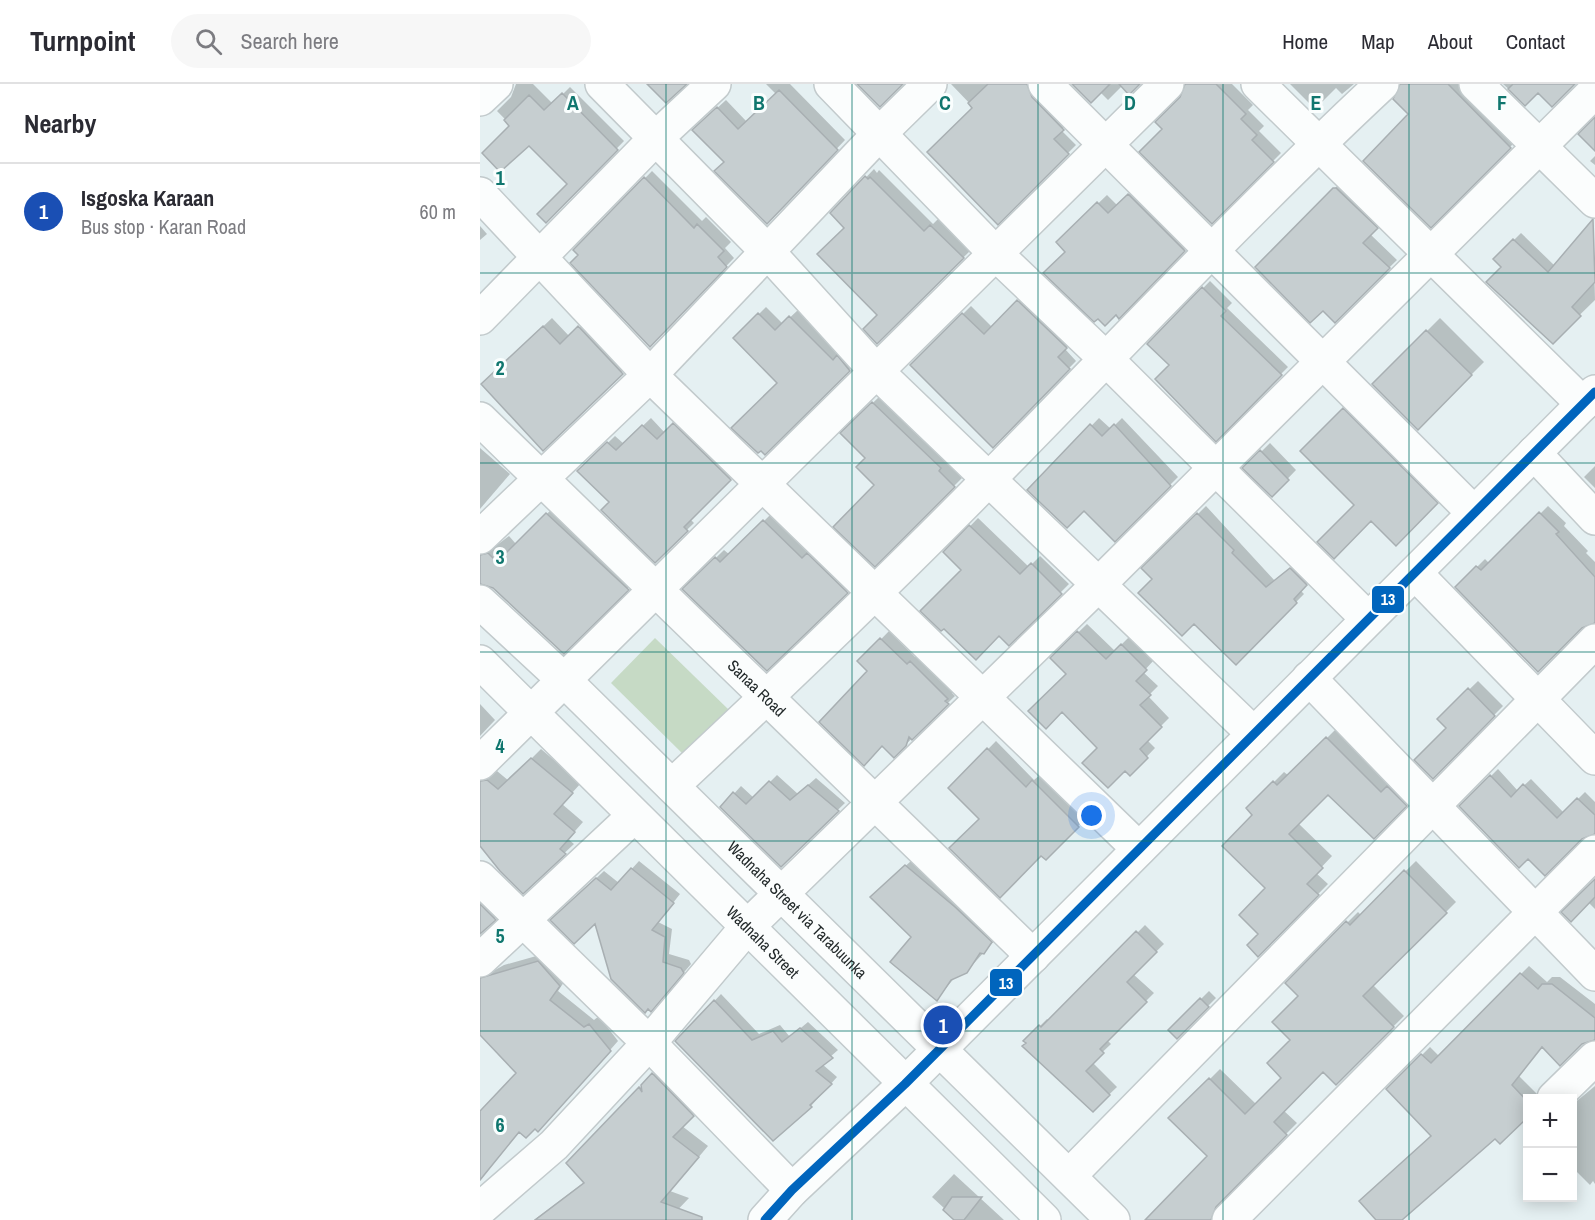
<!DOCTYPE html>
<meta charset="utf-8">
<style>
:root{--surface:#fff;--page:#f7f7f7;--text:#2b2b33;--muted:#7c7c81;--line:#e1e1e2;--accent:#111827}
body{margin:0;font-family:"Archivo Narrow",sans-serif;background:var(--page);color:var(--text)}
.controls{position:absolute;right:18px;bottom:18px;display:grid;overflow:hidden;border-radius:0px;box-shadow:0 3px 15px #0003}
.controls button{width:54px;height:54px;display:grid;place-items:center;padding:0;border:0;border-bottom:2px solid var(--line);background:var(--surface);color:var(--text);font:30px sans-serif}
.you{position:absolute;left:612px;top:732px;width:21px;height:21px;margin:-15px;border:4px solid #fff;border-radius:50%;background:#1a73e8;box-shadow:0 0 0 9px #1a73e833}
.badge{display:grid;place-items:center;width:39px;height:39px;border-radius:50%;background:var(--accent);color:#fff;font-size:20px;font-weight:700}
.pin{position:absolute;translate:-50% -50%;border:3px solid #fff;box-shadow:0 2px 6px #0006}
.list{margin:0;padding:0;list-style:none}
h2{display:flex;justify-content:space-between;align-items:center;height:78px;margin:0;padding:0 24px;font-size:26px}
h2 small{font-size:20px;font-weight:400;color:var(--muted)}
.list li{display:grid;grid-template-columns:39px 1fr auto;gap:18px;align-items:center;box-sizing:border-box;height:96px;padding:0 24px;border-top:2px solid var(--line)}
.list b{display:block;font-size:22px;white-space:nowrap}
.list p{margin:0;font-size:20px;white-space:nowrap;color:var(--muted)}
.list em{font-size:20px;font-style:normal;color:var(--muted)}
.icon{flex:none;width:33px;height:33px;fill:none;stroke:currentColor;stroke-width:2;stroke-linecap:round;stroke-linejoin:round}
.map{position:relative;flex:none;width:1115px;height:1136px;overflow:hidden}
header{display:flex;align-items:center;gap:36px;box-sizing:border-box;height:84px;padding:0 30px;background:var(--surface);border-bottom:2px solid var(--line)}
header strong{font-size:28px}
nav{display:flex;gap:33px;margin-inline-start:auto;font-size:21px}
.search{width:420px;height:54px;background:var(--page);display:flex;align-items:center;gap:15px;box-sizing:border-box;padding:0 21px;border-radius:33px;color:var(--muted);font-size:22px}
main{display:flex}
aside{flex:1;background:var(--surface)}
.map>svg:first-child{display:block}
.green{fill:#c6dac5}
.shadow{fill:#0003}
.building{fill:#c6ced0;stroke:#a8afb2;stroke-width:1.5}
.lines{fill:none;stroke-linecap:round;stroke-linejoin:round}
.minor-casing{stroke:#c2cacc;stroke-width:36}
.tertiary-casing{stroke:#c2cacc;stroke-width:36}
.secondary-casing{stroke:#c2cacc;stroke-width:36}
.minor{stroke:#fbfdfd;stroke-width:33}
.tertiary{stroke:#fbfdfd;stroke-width:33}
.secondary{stroke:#fbfdfd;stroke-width:33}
.bus-1-casing{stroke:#fafefe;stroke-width:14}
.bus-1{stroke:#0065bd;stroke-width:9}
.grid{fill:none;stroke:#0f766e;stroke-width:1.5;stroke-opacity:0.55}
.labels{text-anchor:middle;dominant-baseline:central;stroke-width:6;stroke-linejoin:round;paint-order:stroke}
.street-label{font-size:16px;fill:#1f2627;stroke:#fafefe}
.grid-label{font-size:20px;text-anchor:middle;font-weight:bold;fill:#0f766e;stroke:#fafefe;stroke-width:6;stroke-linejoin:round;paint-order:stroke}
.line-badge{stroke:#fafefe;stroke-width:2}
.badge-label{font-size:16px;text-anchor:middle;font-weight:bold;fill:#fff}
</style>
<header>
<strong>Turnpoint</strong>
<div class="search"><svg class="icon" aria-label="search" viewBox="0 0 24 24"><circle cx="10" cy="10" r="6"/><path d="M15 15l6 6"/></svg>Search here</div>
<nav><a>Home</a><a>Map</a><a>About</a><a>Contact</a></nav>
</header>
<main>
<aside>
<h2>Nearby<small></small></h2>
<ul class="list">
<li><span class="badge" style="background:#1a4fb4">1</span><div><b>Isgoska Karaan</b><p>Bus stop · Karan Road</p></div><em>60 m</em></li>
</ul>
</aside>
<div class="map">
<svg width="1115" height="1136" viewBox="0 0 1115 1136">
<rect width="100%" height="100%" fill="#e5f0f2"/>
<!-- green -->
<path class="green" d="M 175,554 L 249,626 L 204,671 L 131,599 Z"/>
<!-- shadow -->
<path class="shadow" d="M 36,0 L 53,0 L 73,20 L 90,3 L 144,57 L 66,137 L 89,100 L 17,27 L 31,13 Z
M 286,0 L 310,0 L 365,56 L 287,138 L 245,78 L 222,38 L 246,16 L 267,38 L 296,10 Z
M 471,0 L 558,0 L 591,37 L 581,46 L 596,61 L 518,139 L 494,24 Z
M 594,0 L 659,0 L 642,2 L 628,16 L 620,8 Z
M 706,0 L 752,0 L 773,21 L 768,26 L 784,42 L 779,47 L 801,69 L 732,138 L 684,45 L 706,6 Z
M 810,0 L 874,0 L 862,10 L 856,4 L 835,25 Z
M 922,0 L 988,0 L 1038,55 L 951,142 L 930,30 Z
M 1023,0 L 1093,0 L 1058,7 L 1045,20 Z
M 1115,72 L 1115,81 L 1110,77 Z
M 394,85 L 397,89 L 399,86 L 453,140 L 459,134 L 491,166 L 397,258 L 399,231 L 366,143 L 352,129 Z
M 172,87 L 222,137 L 226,133 L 251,158 L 245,164 L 254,174 L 170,261 L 95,166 Z
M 863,96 L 905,135 L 890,150 L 917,176 L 855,237 L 843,225 L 777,183 Z
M 657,102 L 713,157 L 639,233 L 578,158 L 627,111 L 638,122 Z
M 1113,139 L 1115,216 L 1073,257 L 1015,175 L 1041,149 L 1075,182 Z
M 0,142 L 7,150 L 0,156 Z
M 730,197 L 752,219 L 747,224 L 808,283 L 736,355 L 691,281 L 669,260 Z
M 546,210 L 594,256 L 585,265 L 596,277 L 513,362 L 432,281 L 491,222 L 512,243 Z
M 286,223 L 303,240 L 318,226 L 361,269 L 377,278 L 285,369 L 299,299 L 255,254 Z
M 72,234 L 90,253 L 108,235 L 150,280 L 63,365 L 3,300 Z
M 960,234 L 1004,278 L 938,344 L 894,300 Z
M 401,311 L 468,375 L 466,378 L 482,394 L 395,481 L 397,401 L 387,374 L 362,349 Z
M 876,313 L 969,406 L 916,460 L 822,367 Z
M 201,333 L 257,388 L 210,435 L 214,439 L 175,477 L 131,418 L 99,387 L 135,352 L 144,360 L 171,334 L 185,349 Z
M 619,334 L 631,345 L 642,334 L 698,393 L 635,456 L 604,425 L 549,406 Z
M 790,359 L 816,386 L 792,411 L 765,384 Z
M 0,364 L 30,390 L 0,425 Z
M 1115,382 L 1115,404 L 1104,393 Z
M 75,422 L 155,497 L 84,568 L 14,503 L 0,499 L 0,462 L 13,464 L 29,452 L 36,460 Z
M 726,422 L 795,497 L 819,477 L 834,493 L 820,506 L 824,510 L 756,579 L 664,484 Z
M 1068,422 L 1086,439 L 1084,442 L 1108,467 L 1106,469 L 1115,478 L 1115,537 L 977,503 L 1005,475 L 1010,480 Z
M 293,428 L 375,499 L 287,585 L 204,505 L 244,466 L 250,471 Z
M 498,434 L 549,483 L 560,472 L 589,500 L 529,560 L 519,550 L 464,542 L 483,486 L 465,468 Z
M 607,540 L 635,567 L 650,552 L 674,576 L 663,588 L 678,602 L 668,612 L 689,634 L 667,656 L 675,664 L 650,690 L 619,664 L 588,590 L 572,574 Z
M 409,547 L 435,573 L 438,570 L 474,606 L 472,609 L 475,612 L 414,672 L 389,587 L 380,577 Z
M 998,597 L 1023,622 L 953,693 L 968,644 L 959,635 Z
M 0,620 L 15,636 L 0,652 Z
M 857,644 L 936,711 L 894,753 L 848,709 L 818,739 L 852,772 L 836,789 L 848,800 L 778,871 L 787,804 L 774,731 L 768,724 L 804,688 L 809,692 Z
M 516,657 L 554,696 L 561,690 L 606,734 L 566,774 L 501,735 L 470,704 Z
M 61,665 L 101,699 L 82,720 L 103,738 L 88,755 L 94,760 L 43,808 L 0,759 L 0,685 L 6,688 L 17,687 L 29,697 Z
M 1018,685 L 1038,707 L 1051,695 L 1084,729 L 1105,708 L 1115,718 L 1115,748 L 1048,773 L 981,722 Z
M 297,691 L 318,710 L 336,694 L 365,719 L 301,781 L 242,723 L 261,702 L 274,714 Z
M 439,770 L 516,855 L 486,888 L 476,892 L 457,915 L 433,853 L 405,800 Z
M 159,777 L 200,810 L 178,838 L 192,845 L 189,870 L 209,876 L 211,880 L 178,919 L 116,838 L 72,836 L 124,787 L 139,799 Z
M 936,777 L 976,818 L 893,901 L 924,932 L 856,999 L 843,986 L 803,1026 L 817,1039 L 746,1110 L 741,1120 L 743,1133 L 740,1136 L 665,1136 L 729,1072 L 691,1034 L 740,985 L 776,1020 L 803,994 L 820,912 L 807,899 L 878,828 L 881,831 Z
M 1115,797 L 1115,825 L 1108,818 Z
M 0,803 L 23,826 L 0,848 Z
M 665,841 L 684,860 L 653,890 L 674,909 L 627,956 L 631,960 L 612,978 L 637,1003 L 613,1026 L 545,957 L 567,935 L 570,937 Z
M 67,869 L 88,892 L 78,907 L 114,936 L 119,932 L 138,957 L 67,1038 L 40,1047 L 0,1096 L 0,1030 L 38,989 L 0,949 L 0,887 L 15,886 L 24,881 Z
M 1049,882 L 1067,898 L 1072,893 L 1080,893 L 1115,920 L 1115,954 L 1063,962 L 1039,992 L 1061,1014 L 1048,1014 L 1048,1032 L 1020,1058 L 1015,1053 L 920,1136 L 898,1136 L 952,1052 L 908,1005 L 950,963 L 959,972 Z
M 729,907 L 736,914 L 697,953 L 690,946 Z
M 241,910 L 279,950 L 300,941 L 310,953 L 328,938 L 358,966 L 342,980 L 357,993 L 331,1022 L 293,1055 L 197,957 Z
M 183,980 L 223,1021 L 202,1042 L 228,1062 L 190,1107 L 209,1114 L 188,1136 L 54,1136 L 104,1098 L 88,1079 Z
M 1115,1002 L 1115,1100 L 1113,1097 L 1110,1101 L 1092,1083 L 1092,1021 Z
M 474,1090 L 524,1136 L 477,1136 L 452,1113 Z"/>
<!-- building -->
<path class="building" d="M 167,0 L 207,0 L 186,19 Z
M 377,0 L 423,0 L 400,23 Z
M 508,0 L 547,0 L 552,13 L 584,46 L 574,55 L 589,70 L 518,141 L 447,68 L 492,24 L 488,19 Z
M 592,0 L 630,0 L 611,19 Z
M 639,0 L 660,0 L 649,11 Z
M 705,0 L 736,0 L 766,30 L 761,35 L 777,51 L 772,56 L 794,78 L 732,140 L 659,68 L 682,45 L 675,38 L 700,13 Z
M 920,0 L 968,0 L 1031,64 L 951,144 L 883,77 L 928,30 L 913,15 Z
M 1033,0 L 1095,0 L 1072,23 L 1058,9 L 1045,22 L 1028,5 Z
M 299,6 L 358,66 L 287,140 L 234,87 L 244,78 L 212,46 L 237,23 L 258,45 Z
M 82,9 L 138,66 L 66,139 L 57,130 L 87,100 L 49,62 L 20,88 L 2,69 L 29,42 L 24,36 L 49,11 L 64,26 Z
M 1115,33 L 1115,67 L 1098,50 Z
M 385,92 L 388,95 L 390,93 L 444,147 L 450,141 L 484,174 L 397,260 L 383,245 L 397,231 L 337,170 L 364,144 L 350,129 Z
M 164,93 L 214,144 L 217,140 L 244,167 L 238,173 L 247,183 L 170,263 L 90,179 L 98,171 L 93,166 Z
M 853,104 L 856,104 L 898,144 L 883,159 L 910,184 L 855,239 L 843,227 L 830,239 L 775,183 Z
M 648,110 L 705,167 L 639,235 L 636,231 L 625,242 L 618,235 L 614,238 L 563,189 L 585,168 L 576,158 L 617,118 L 628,129 Z
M 1113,135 L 1115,198 L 1092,223 L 1101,232 L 1073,260 L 1006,198 L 1021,183 L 1013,175 L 1033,155 L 1068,188 Z
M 722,203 L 746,227 L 741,232 L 802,291 L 736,358 L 675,295 L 689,281 L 667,260 Z
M 537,216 L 587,264 L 578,273 L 590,285 L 513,364 L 430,281 L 482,229 L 504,250 Z
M 278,229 L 295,246 L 309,232 L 353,276 L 357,271 L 370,287 L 285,371 L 281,367 L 278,369 L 251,344 L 297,299 L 253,254 Z
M 63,242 L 80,260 L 98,242 L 143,290 L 63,367 L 1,300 Z
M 946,246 L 992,291 L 938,346 L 892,300 Z
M 392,318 L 461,384 L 459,387 L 475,403 L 395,483 L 353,443 L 394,401 L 376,383 L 385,374 L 360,349 Z
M 863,324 L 958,419 L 916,462 L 891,437 L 854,475 L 837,458 L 874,421 L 820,367 Z
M 193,339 L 251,396 L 204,443 L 208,447 L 175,479 L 121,426 L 129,418 L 97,387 L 127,358 L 136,366 L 162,341 L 177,355 Z
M 610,340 L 622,352 L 634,340 L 691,402 L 635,458 L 604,427 L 587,444 L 547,406 Z
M 780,366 L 809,396 L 792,413 L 762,384 Z
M 1059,428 L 1079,448 L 1076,450 L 1115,493 L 1115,539 L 1102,544 L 1058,588 L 975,503 L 996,482 L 1001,486 Z
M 66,429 L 149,506 L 84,570 L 13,504 L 0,500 L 0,471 L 8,469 L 17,478 Z
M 717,429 L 754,466 L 752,469 L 786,503 L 810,484 L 827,501 L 814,515 L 817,519 L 756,581 L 714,540 L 702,552 L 658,509 L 672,495 L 661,484 Z
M 283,436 L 322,474 L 327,469 L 368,509 L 287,587 L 202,505 L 235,473 L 240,478 Z
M 489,441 L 540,490 L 551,479 L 582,510 L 529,562 L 519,552 L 496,576 L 464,545 L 461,547 L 440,527 L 481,486 L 463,468 Z
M 597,547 L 626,575 L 641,560 L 667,586 L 656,597 L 671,611 L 660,621 L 682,643 L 660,665 L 668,674 L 650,692 L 645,687 L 628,704 L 602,679 L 617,664 L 582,628 L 566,645 L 548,627 L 586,590 L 570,574 Z
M 400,554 L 427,580 L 430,577 L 468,615 L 465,617 L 469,620 L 432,656 L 429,653 L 426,662 L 414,674 L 402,662 L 384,682 L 339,638 L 387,587 L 377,577 Z
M 988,604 L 1015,632 L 953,695 L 934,676 L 966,644 L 957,635 Z
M 846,653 L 901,708 L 907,702 L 927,722 L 894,755 L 848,711 L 809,750 L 843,784 L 827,800 L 839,811 L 778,873 L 767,861 L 778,850 L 759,831 L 785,804 L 742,762 L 772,731 L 766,724 L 793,697 L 797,701 Z
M 507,664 L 546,703 L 552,696 L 599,743 L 566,776 L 561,772 L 520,814 L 469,764 L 499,735 L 468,704 Z
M 51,674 L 93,709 L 74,730 L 95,748 L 80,765 L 86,770 L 43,810 L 20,787 L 0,762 L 0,697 L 7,696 L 18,705 Z
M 1010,691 L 1031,713 L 1043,700 L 1077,734 L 1097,714 L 1115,731 L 1115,750 L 1102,755 L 1065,792 L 1048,775 L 1039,784 L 979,722 Z
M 289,697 L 310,716 L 328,701 L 359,727 L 301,783 L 240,723 L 253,708 L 266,720 Z
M 425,781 L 475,823 L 512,858 L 504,870 L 500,869 L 487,889 L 471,896 L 457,917 L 410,878 L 431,853 L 390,813 Z
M 151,784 L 194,819 L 172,846 L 185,853 L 183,878 L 201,884 L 204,889 L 171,928 L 168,925 L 165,929 L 131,895 L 115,840 L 94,860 L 70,836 L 116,794 L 131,806 Z
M 924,786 L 967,829 L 883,912 L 914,943 L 856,1001 L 843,988 L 794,1038 L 807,1051 L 736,1123 L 731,1136 L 665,1136 L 727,1072 L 688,1034 L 729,994 L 765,1030 L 801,994 L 787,979 L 810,956 L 792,938 L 818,912 L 805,899 L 866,837 L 870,841 Z
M 1115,795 L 1115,813 L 1091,838 L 1081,828 Z
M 0,820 L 16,836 L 0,850 Z
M 656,847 L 677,868 L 647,898 L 667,918 L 620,965 L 624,969 L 606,987 L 630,1011 L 613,1028 L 542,962 L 546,959 L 543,957 L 559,941 L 561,943 Z
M 58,877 L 80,902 L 70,916 L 104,943 L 109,940 L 131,967 L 58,1048 L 55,1045 L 46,1054 L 39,1048 L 0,1096 L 0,1027 L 36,989 L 0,951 L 0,894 Z
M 1040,889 L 1058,905 L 1062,900 L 1072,900 L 1115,934 L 1115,956 L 1102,960 L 1080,982 L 1062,963 L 1032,1001 L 1047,1017 L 1047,1034 L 1020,1060 L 1015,1055 L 922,1136 L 896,1136 L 879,1117 L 951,1052 L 906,1005 L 941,970 L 951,979 Z
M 720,914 L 729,923 L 697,955 L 688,946 Z
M 234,916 L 272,956 L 293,947 L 302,958 L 320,944 L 353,974 L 336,987 L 352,1000 L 330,1021 L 332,1023 L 293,1057 L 195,957 Z
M 172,989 L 214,1032 L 193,1053 L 219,1073 L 181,1118 L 222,1133 L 222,1136 L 55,1136 L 104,1099 L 86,1079 L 159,1003 L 162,1008 L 161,1001 Z
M 472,1113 L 502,1113 L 484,1136 L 474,1136 L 463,1126 Z"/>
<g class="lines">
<!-- minor casing -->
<g class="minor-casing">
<g id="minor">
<path d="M 122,0 L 287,167 L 396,287 L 774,650"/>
<path d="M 351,0 L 516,170 L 625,274 L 887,534"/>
<path d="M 565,0 L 994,429"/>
<path d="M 778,0 L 1103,320"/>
<path d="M 996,0 L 1115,117"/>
<path d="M 0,15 L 16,0"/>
<path d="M 0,110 L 170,291 L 659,765"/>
<path d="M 0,234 L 175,55 L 234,0"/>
<path id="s1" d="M 0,335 L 553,872"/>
<path d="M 1054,369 L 1115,434"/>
<path d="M 0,453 L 170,291 L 398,51 L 450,0"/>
<path d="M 935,489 L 1115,674"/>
<path d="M 829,594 L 1115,890"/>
<path d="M 0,679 L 687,0"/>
<path d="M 192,702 C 299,602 406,500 509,395 C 639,263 766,127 902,0"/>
<path d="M 0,794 L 169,959 L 312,1106"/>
<path d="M 0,876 L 154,732"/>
<path d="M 1074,1014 L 1115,974"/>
<path d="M 589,1092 L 1115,557"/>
<path d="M 0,1125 L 74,1061 L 169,959 L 267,843 L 618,501 L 1115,7"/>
<path d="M 749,1136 L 1115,768"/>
</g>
</g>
<!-- tertiary casing -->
<g class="tertiary-casing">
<path id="tertiary" d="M 285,1136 L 312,1106 L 425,1000 L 1115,308"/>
</g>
<!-- secondary casing -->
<g class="secondary-casing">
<g id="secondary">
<path id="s2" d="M 0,518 L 84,596 L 633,1136"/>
<path id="s3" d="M 0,578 L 564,1136"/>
</g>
</g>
<!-- minor -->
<use href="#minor" class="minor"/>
<!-- tertiary -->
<use href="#tertiary" class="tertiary"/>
<!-- secondary -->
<use href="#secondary" class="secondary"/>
<!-- bus-1 casing -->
<g class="bus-1-casing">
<path id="bus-1" d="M 285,1136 L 312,1106 L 425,1000 L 1115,308"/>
</g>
<!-- bus-1 -->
<use href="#bus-1" class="bus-1"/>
</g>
<!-- grid -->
<path class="grid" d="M 186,0 L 186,1136M 372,0 L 372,1136M 558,0 L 558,1136M 743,0 L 743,1136M 929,0 L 929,1136M 0,189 L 1115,189M 0,379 L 1115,379M 0,568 L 1115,568M 0,757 L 1115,757M 0,947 L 1115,947"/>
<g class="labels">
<!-- street labels -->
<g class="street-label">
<text stroke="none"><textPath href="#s1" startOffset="386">Sanaa Road</textPath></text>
<text stroke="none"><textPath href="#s2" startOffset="442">Wadnaha Street via Tarabuunka</textPath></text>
<text stroke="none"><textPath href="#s3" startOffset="398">Wadnaha Street</textPath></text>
</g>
</g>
<g class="grid-label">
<text x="93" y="26">A</text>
<text x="279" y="26">B</text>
<text x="465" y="26">C</text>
<text x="650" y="26">D</text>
<text x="836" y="26">E</text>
<text x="1022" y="26">F</text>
<text x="20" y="101">1</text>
<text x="20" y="291">2</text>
<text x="20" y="480">3</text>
<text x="20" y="669">4</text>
<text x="20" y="859">5</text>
<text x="20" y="1048">6</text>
</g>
<g class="line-badge">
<rect x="891" y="501" width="34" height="29" rx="6" fill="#0065bd"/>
<rect x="509" y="884" width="34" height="29" rx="6" fill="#0065bd"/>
</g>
<g class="badge-label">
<text x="908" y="521">13</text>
<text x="526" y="905">13</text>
</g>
</svg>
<div class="controls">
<button>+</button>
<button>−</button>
</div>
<div class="you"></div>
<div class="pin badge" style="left:463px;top:941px;background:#1a4fb4">1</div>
</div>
</main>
